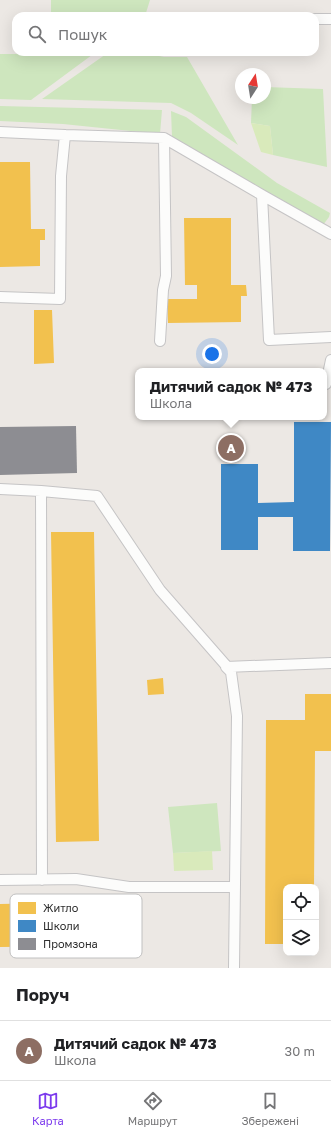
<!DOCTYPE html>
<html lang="uk">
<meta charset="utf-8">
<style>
:root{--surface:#fff;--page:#f2f2f2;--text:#202124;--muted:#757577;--line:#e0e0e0;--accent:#7c3aed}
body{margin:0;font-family:"Golos Text",sans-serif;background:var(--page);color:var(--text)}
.controls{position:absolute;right:12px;bottom:12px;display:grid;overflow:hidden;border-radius:8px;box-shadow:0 4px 16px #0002}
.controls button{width:36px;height:36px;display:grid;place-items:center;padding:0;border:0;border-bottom:1px solid var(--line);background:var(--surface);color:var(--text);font:20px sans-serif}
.compass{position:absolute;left:235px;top:68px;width:36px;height:36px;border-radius:50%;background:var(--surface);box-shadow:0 4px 16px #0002;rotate:12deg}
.you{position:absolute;left:212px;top:354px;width:14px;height:14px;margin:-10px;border:3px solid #fff;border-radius:50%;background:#1a73e8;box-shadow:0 0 0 6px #1a73e833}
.badge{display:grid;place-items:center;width:26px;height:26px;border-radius:50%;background:var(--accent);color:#fff;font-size:13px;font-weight:700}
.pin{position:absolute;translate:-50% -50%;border:2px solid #fff;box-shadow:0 1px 4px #0006}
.popup{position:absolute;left:135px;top:368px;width:192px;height:52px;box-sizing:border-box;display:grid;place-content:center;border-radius:8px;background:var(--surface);filter:drop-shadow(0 1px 3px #0005);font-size:13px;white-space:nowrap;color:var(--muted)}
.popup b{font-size:15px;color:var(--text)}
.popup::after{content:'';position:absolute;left:50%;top:100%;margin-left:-8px;border:8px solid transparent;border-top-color:var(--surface)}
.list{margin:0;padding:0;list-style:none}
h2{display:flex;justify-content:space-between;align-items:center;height:52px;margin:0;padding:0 16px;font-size:17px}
h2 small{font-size:13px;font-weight:400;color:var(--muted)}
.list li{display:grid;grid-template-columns:26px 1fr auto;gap:12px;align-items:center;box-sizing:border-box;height:60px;padding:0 16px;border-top:1px solid var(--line)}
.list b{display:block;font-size:15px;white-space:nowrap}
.list p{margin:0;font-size:13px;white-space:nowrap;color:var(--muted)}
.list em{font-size:13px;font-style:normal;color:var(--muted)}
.icon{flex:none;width:22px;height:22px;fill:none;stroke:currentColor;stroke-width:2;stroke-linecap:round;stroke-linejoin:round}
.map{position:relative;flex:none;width:331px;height:968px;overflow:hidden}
.search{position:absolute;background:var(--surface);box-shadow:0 4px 16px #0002;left:12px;right:12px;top:12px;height:44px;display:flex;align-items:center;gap:10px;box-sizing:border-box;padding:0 14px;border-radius:12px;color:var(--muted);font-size:15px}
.sheet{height:112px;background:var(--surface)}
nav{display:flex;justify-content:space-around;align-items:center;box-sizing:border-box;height:56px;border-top:1px solid var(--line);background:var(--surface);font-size:11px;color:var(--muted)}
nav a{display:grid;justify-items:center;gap:2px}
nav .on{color:var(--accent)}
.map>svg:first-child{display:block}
.green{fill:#cee6be}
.pitch{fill:#d9eabb}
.homes{fill:#f2c14e}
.schools{fill:#3f88c5}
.industry{fill:#8d8d92}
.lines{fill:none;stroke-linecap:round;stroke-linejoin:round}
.service-casing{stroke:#c5c4c5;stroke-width:12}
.service{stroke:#fcfcfb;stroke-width:10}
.key{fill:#fff;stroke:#c0c0c0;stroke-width:1}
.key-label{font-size:11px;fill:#2e2e2e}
</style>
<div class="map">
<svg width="331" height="968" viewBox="0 0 331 968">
<rect width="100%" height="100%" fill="#ece8e4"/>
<!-- green -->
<path class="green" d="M 51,0 L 150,0 L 145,16 L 51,16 Z
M 51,52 L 96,52 L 31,100 L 0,99 L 0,54 L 50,54 Z
M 109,52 L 139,52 L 164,57 L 187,57 L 238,145 L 191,113 L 171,103 L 42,99 Z
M 265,87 L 323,89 L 327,167 L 273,155 L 270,126 L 251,123 L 252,98 L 265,98 Z
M 0,106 L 162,110 L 160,134 L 63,124 L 0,121 Z
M 171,111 L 186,117 L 277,183 L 330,213 L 329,217 L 323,225 L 172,137 Z
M 217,803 L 221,851 L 173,853 L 168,807 Z"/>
<!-- pitch -->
<path class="pitch" d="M 251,123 L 270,126 L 273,155 L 261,152 Z
M 212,851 L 213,870 L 174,871 L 173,853 Z"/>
<!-- homes -->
<path class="homes" d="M 0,162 L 30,162 L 31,229 L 45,229 L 45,240 L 40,240 L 40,266 L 0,267 Z
M 184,218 L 231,218 L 231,285 L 246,285 L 247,296 L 241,296 L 241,322 L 168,323 L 167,299 L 197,299 L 197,285 L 185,285 Z
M 34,310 L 52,310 L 54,363 L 34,364 Z
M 51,532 L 94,532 L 99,841 L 56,842 Z
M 163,678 L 164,694 L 148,695 L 147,680 Z
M 305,694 L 331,694 L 331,751 L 315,751 L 314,887 L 286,887 L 286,944 L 265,944 L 266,720 L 305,720 Z
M 49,903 L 89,903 L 90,946 L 0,947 L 0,904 Z"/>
<!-- schools -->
<path class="schools" d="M 294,422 L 331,422 L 330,551 L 293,551 L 293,517 L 258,517 L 258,550 L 221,550 L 221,464 L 258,464 L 258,503 L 294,502 Z"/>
<!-- industry -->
<path class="industry" d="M 76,426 L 77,473 L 0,475 L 0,427 Z"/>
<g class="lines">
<!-- service casing -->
<g class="service-casing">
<path id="service" d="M 315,19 L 331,19
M 0,132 L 65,135 L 164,138 L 262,195 L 331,234
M 262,195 L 269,340 L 331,337
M 0,297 L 60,299 L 61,176 L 65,135
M 160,341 L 163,290 L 166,276 L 164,138
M 326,384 L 331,360
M 0,489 L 41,491 L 97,496 L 160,590 L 230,670
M 41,491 L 42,880
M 0,880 L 76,879 L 129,887 L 234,887
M 234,968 L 237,716 L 231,672 L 226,667 L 331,663"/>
</g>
<!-- service -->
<use href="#service" class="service"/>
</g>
<!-- legend -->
<rect x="10" y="894" width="132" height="64" rx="6" class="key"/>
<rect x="18" y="902" width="18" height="12" fill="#f2c14e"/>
<rect x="18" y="920" width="18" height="12" fill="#3f88c5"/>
<rect x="18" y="938" width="18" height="12" fill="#8d8d92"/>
<g class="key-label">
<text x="43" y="912">Житло</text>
<text x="43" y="930">Школи</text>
<text x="43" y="948">Промзона</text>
</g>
</svg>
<div class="controls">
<button><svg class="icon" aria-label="locate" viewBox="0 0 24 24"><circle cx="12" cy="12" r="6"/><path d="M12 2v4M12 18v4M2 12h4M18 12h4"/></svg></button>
<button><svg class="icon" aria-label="layers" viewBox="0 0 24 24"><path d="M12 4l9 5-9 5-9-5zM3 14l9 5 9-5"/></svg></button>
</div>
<svg class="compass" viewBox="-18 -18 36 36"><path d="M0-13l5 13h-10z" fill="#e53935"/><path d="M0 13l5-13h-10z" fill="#757577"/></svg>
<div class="you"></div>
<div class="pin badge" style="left:231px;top:448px;background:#8d6e63">A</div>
<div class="popup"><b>Дитячий садок № 473</b>Школа</div>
<div class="search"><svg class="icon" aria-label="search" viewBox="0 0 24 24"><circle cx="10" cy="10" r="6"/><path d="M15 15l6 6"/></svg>Пошук</div>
</div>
<section class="sheet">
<h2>Поруч<small></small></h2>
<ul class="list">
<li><span class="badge" style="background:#8d6e63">A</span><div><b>Дитячий садок № 473</b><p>Школа</p></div><em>30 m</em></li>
</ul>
</section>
<nav>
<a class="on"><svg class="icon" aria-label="map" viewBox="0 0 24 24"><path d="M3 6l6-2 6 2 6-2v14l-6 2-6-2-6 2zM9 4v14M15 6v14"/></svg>Карта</a>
<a><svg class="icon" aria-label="directions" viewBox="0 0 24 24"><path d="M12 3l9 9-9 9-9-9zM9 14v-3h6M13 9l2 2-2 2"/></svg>Маршрут</a>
<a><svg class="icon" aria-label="saved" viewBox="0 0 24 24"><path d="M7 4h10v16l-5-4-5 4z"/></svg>Збережені</a>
</nav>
